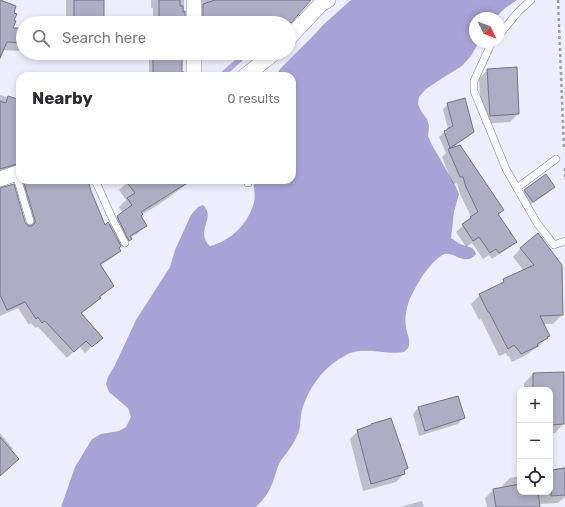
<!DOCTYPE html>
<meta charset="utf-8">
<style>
:root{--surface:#fff;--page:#f7f7f7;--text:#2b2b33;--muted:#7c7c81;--line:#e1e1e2}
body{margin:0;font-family:Rubik,sans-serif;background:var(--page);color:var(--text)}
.controls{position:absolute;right:12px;bottom:12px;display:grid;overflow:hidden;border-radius:8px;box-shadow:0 2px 6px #0003}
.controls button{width:36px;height:36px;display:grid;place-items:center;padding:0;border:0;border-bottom:1px solid var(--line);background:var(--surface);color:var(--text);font:20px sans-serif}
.compass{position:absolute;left:469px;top:12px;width:36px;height:36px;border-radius:50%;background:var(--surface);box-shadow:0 2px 6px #0003;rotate:132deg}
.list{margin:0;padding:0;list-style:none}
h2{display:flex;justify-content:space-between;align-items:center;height:52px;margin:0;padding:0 16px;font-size:17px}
h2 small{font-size:13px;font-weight:400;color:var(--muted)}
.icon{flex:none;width:22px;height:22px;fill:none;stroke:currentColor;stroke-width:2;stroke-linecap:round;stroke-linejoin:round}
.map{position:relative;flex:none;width:565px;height:507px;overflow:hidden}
.search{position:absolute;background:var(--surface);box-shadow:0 2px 6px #0003;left:16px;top:16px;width:280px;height:44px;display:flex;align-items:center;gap:10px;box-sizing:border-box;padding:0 14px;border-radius:22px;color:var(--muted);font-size:15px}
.panel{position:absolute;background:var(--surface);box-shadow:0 2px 6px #0003;left:16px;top:72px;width:280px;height:112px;border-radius:12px}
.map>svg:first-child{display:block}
.forest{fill:#a8a2d7}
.shadow{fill:#0003}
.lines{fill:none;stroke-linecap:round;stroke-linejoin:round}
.stream{stroke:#b0abe0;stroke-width:5.5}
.building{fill:#aeadc4;stroke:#757389}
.lane-casing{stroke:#848298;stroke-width:8}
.street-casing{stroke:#848298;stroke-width:16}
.path{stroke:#9d9ca9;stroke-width:2.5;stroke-dasharray:3 3;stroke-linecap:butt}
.lane{stroke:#fff;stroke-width:7}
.street{stroke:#fff;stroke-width:15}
</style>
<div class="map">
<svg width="565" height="507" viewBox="0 0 565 507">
<rect width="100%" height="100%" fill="#eeedfc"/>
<!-- forest -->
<path class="forest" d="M 351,0 L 517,0 L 504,9 L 495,18 L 475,18 L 475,42 L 479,42 L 471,56 L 462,66 L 441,79 L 426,89 L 419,97 L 418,104 L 421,111 L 427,119 L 429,126 L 428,136 L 432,145 L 455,185 L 459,194 L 454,212 L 451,238 L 460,244 L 472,248 L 475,251 L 476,254 C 466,267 455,252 445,254 C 436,257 426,271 421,278 C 416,287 409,298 407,308 C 405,316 405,325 407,332 C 408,336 410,340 409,344 C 409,348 407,349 404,352 C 386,355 368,347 350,353 C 346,355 343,357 339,359 C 321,371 308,389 302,410 C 300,417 301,424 299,431 C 295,443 287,452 280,462 C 277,467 276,473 274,479 C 270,491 265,498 256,507 L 61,507 L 75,467 L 92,439 L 101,434 L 119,431 L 126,427 L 131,417 L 128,408 L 109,392 L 106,384 L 108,377 L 115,365 L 136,320 L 170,267 L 175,250 L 191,215 L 198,207 L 203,205 C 217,218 194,231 210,246 C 231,241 249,223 254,202 C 256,195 253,187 254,180 L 292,180 L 292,76 L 276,76 L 280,69 L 315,34 L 323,25 Z"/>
<!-- shadow -->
<path class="shadow" d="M 66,0 L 103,0 L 103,23 L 66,23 Z
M 151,0 L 184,0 L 184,23 L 153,23 L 153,8 L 151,8 Z
M 195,0 L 306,0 L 308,2 L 289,23 L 269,23 L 281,11 L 244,23 L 197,23 Z
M 0,2 L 13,14 L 11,29 L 23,29 L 23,46 L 18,51 L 4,50 L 0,60 Z
M 66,53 L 100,53 L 94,59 L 66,59 Z
M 149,53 L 182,53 L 154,70 L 184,71 L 185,76 L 148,76 L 149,74 Z
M 488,70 L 518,114 L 510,122 L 482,124 L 479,78 Z
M 0,95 L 20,101 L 20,166 L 0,173 Z
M 448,104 L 473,132 L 468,137 L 450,149 L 502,210 L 498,215 L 516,242 L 509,248 L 492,259 L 489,255 L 483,259 L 472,243 L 466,247 L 456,232 L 471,217 L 460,194 L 457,183 L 453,184 L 442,157 L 446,153 L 439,137 L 448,129 L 443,109 Z
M 33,180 L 87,180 L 90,191 L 104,226 L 109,225 L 117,217 L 123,213 L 119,207 L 126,200 L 119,190 L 130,180 L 193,180 L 158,205 L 141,215 L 140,216 L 146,225 L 137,234 L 130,238 L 122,247 L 121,248 L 120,246 L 118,248 L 119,250 L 113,257 L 100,266 L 113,286 L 99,298 L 93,305 L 80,314 L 95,344 L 85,353 L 79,346 L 67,358 L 38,327 L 35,328 L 31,323 L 29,325 L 18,308 L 0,316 L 0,188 L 24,223 L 29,227 L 18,191 L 24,184 Z
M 554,187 L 548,193 L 527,207 L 519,196 L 525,191 Z
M 538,234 L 562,315 L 553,324 L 543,324 L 548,336 L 547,338 L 538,347 L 533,350 L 528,354 L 512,362 L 509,356 L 507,356 L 506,353 L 499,356 L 481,319 L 479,320 L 471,304 L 480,295 L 498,286 L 504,280 L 524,271 L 513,257 L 521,248 Z
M 563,373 L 563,424 L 555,433 L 550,433 L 550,390 L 524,390 L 524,383 L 533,374 Z
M 418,408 L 463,418 L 458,424 L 419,436 L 413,414 Z
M 371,425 L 407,468 L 403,471 L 404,474 L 396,482 L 363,491 L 350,439 L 358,431 L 368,427 Z
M 0,433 L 13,449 L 11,451 L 0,475 Z
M 565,467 L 565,497 L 558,503 L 539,504 L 539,507 L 487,507 L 485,498 L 493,490 L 503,488 L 502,486 L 510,478 L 520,476 L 520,492 L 550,492 L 550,470 Z
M 422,501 L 424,507 L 400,507 Z"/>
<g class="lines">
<!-- stream -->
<path class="stream" d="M 221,76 L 247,53"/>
</g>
<!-- building -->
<path class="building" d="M 0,0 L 16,6 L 14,13 L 17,14 L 14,20 L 16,21 L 13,28 L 23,28 L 23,43 L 7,42 L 0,58 Z
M 74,0 L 104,0 L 104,23 L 74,23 Z
M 159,0 L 180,0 L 180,6 L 183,6 L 183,12 L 185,11 L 185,23 L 157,23 L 156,21 L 159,20 Z
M 215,0 L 311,0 L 291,23 L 280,23 L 276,19 L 269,23 L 257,23 L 253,17 L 233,23 L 203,23 L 203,4 Z
M 153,53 L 182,53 L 182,76 L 153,76 Z
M 517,67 L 519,114 L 490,116 L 487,69 Z
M 8,96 L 20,100 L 20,163 L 0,169 L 0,101 L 6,103 Z
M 465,98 L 474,132 L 450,148 L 444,131 L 447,130 L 447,129 L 453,126 L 447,103 Z
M 460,145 L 504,210 L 498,214 L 517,242 L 499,253 L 496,249 L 490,253 L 479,237 L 473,241 L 462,224 L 471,218 L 470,217 L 478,212 L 466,187 L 463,177 L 460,177 L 448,149 Z
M 546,174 L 555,187 L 533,202 L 524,190 Z
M 23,180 L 88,180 L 91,191 L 105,225 L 108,222 L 121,246 L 119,248 L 121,251 L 100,264 L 114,286 L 99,297 L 101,298 L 81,313 L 103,338 L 92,347 L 86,341 L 74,352 L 45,321 L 42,323 L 38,317 L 36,319 L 25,302 L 7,310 L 0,295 L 0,188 L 14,184 L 25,222 L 28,226 L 32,226 L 35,223 L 35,220 Z
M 125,180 L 192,180 L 141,212 L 143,214 L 141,216 L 147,226 L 130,236 L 132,239 L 129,241 L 117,216 L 132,205 L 127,198 L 135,193 Z
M 538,233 L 562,265 L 563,315 L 540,316 L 550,336 L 547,337 L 548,338 L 537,344 L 538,346 L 521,354 L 517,348 L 516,348 L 514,345 L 508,349 L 489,312 L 488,312 L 479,294 L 504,282 L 503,279 L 534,265 L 520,248 Z
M 564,372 L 564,424 L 550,425 L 550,390 L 533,390 L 533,373 Z
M 458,396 L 465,418 L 425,431 L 418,407 Z
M 391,418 L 408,468 L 404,470 L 405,474 L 371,484 L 357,430 L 371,425 L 371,424 Z
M 0,437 L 19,459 L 0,476 Z
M 565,468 L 565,495 L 551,496 L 552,470 Z
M 520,484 L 520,492 L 538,492 L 540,507 L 496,507 L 493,489 Z"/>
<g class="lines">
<!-- lane casing -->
<g class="lane-casing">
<path id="lane" d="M 499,35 L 518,12 L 531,0
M 493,42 L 491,44 L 474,81 L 474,91 L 506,169 L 537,223 L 554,245 L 559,243 L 565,241
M 16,174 L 30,221
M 95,180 L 113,220 L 125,243
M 248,183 L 248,180
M 517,188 L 556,159"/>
</g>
<!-- street casing -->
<g class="street-casing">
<path id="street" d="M 194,23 L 194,0
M 289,38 L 320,5 L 328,0
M 194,76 L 194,53
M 245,76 L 274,53
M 0,179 L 20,172"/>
</g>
<!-- path -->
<path class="path" d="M 558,0 L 564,149
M 565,168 L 565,178"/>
<!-- lane -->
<use href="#lane" class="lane"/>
<!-- street -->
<use href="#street" class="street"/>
</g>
</svg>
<div class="controls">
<button>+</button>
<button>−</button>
<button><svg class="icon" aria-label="locate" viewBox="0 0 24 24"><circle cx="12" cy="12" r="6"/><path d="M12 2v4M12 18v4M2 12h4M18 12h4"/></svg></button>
</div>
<svg class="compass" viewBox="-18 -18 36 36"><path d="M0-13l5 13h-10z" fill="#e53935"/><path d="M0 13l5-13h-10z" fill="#7c7c81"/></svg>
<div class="search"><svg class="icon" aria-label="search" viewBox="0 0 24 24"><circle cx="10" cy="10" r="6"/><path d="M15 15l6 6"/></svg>Search here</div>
<section class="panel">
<h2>Nearby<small>0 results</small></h2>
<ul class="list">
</ul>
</section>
</div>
